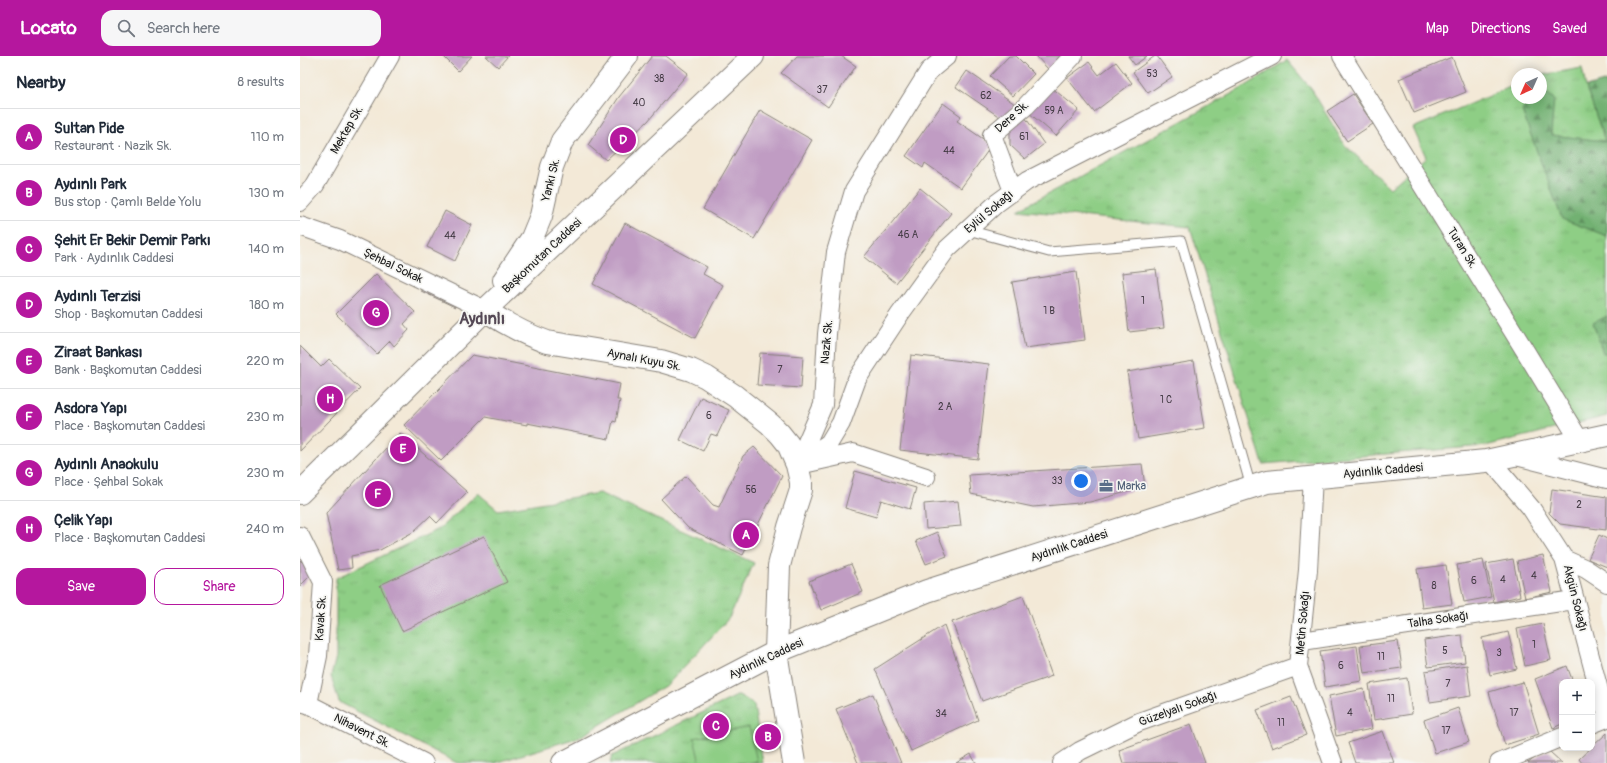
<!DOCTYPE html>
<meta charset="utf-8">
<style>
:root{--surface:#fff;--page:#f6f6f7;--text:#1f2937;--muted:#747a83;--line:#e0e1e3;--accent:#b5179e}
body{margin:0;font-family:Pangolin,sans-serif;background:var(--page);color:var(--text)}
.controls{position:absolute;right:12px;bottom:12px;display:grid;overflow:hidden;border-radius:8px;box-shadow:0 2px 10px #0003}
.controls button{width:36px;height:36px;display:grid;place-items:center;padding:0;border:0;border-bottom:1px solid var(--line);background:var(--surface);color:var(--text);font:20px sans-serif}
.compass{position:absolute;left:1211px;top:12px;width:36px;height:36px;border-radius:50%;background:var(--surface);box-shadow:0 2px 10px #0003;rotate:225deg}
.you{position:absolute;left:781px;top:425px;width:14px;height:14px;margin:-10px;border:3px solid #fff;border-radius:50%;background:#1a73e8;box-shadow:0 0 0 6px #1a73e833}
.badge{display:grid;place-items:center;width:26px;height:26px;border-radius:50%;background:var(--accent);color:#fff;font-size:13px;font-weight:700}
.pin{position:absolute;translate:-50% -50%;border:2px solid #fff;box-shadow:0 1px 4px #0006}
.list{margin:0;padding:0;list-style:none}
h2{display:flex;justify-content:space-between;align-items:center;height:52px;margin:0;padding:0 16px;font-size:17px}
h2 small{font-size:13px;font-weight:400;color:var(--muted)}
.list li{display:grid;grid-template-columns:26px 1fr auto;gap:12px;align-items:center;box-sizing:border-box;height:56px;padding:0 16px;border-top:1px solid var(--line)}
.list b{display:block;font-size:15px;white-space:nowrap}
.list p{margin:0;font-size:13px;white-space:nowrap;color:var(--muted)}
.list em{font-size:13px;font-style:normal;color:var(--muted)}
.actions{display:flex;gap:8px;padding:12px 16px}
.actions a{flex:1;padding:9px 0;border:1px solid var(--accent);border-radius:12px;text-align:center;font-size:14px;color:var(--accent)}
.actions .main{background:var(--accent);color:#fff}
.icon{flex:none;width:22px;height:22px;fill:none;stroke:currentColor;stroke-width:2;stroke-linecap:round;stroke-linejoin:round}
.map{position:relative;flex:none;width:1307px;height:707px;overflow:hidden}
header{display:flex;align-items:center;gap:24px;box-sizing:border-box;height:56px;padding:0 20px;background:var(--accent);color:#fff}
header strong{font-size:19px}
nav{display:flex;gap:22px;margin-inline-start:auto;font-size:14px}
.search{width:280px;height:36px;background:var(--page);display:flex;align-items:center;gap:10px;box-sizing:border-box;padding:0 14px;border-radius:12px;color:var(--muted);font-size:15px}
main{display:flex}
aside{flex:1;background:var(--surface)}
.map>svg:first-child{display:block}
.grass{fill:url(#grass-tufts);stroke:#557550}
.forest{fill:url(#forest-firs);stroke:#476647}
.garden{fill:#8ece85;stroke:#557550}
.building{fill:#c09cc3}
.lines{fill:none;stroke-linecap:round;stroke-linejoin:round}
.service-casing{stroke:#88827a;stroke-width:11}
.minor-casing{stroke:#88827a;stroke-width:20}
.tertiary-casing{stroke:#88827a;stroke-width:24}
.service{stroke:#fff;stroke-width:9}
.minor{stroke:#fff;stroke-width:18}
.tertiary{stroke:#fff;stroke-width:22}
.labels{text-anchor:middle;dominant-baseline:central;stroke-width:3.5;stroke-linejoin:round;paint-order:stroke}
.number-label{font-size:10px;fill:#453c46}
.street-label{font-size:12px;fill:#1c1c1c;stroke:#f6f6f2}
.service-label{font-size:12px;fill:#4e5e75;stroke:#f6f6f2;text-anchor:start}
.district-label{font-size:16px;font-weight:bold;fill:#554956;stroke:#f6f6f2}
</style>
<header>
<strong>Locato</strong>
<div class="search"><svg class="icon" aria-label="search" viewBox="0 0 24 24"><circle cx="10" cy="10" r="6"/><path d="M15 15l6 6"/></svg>Search here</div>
<nav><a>Map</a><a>Directions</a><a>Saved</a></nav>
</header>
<main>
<aside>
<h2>Nearby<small>8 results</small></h2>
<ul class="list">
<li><span class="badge">A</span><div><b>Sultan Pide</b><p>Restaurant · Nazik Sk.</p></div><em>110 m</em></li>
<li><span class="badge">B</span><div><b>Aydınlı Park</b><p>Bus stop · Çamlı Belde Yolu</p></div><em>130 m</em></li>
<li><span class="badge">C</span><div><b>Şehit Er Bekir Demir Parkı</b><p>Park · Aydınlık Caddesi</p></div><em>140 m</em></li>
<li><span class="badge">D</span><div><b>Aydınlı Terzisi</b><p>Shop · Başkomutan Caddesi</p></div><em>180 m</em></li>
<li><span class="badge">E</span><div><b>Ziraat Bankası</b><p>Bank · Başkomutan Caddesi</p></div><em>220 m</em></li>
<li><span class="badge">F</span><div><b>Asdora Yapı</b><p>Place · Başkomutan Caddesi</p></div><em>230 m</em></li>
<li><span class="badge">G</span><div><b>Aydınlı Anaokulu</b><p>Place · Şehbal Sokak</p></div><em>230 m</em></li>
<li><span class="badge">H</span><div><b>Çelik Yapı</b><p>Place · Başkomutan Caddesi</p></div><em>240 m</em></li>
</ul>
<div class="actions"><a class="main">Save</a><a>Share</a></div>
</aside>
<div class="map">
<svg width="1307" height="707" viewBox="0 0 1307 707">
<defs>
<pattern id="grass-tufts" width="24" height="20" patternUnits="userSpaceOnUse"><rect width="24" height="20" fill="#8ece85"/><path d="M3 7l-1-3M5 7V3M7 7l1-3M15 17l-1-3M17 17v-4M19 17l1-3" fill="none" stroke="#7ab072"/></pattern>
<pattern id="forest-firs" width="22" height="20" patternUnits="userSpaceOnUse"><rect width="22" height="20" fill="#72b172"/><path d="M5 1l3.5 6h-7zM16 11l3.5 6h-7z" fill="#5d8f5d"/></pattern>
</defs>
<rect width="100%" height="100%" fill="#f6f6f2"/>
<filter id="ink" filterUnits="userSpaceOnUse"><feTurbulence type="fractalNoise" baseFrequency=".025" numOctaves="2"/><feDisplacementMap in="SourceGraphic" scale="8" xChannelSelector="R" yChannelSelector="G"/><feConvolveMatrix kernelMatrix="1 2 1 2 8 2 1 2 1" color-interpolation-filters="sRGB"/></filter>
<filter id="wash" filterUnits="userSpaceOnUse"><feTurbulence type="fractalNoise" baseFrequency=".012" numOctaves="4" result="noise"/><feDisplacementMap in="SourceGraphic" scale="16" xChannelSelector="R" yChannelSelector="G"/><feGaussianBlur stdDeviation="0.9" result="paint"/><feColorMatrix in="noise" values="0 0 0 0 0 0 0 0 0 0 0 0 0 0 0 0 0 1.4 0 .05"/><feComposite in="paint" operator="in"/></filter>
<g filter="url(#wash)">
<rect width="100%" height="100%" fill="#f3e9d7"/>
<!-- grass -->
<path class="grass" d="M 987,4 L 1012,34 L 1044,88 L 1090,132 L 1126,101 L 1113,72 L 1217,28 L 1217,42 L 1241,42 L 1241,19 L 1282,12 L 1286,31 L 1307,89 L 1307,360 L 1185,390 L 963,408 L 890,171 L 718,154 L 944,31 Z
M 178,437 L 198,454 L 299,437 L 454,507 L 429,562 L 368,628 L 280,681 L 195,707 L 157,707 L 39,646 L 31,620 L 36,601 L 36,522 L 139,473 Z
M 439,639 L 454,649 L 463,707 L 310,707 L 312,700 Z"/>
<!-- forest -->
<path class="forest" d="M 1307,25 L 1307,180 L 1262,163 L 1222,55 L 1230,42 L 1241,42 L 1241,32 L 1254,43 L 1251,79 L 1305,85 L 1286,31 Z
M 1307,260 L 1307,297 L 1303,297 L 1293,267 Z"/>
<!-- garden -->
<path class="garden" d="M 449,671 L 457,705 L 449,707 L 400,707 L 394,682 Z"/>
<g id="blocks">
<!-- building -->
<path class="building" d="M 143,0 L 172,0 L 158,15 Z
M 186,0 L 208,0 L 198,11 Z
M 352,0 L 366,0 L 388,17 L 348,65 L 306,104 L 288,89 L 319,41 Z
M 497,0 L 541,0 L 556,10 L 528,51 L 481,17 Z
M 709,0 L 716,0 L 734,18 L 713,40 L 690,20 Z
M 736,0 L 761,0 L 748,13 Z
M 828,0 L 847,0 L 835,9 Z
M 855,0 L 857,0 L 872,21 L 848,37 L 833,16 Z
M 1152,1 L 1166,36 L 1114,57 L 1099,23 Z
M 789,6 L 799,19 L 816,6 L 832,27 L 794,56 L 767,22 Z
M 667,15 L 715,48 L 704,64 L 656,31 Z
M 751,31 L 779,54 L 756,80 L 728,56 Z
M 1053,38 L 1073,68 L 1047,85 L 1027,55 Z
M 643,47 L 661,60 L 657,65 L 692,89 L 661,132 L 625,107 L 623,112 L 606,100 Z
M 460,54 L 512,84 L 454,183 L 403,153 Z
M 725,61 L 744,88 L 725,103 L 710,89 L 710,73 Z
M 620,132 L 651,157 L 596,227 L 564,201 Z
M 145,155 L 172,169 L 155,205 L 127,191 Z
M 325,167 L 407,211 L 403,218 L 423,229 L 395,282 L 293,228 Z
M 856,213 L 864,272 L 829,276 L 822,217 Z
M 776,216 L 785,284 L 725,292 L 712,226 Z
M 76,218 L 115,256 L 104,268 L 109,274 L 94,290 L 90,285 L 77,298 L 36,258 Z
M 122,227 L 158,244 L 155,251 L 121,235 Z
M 0,290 L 21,311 L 29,303 L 60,333 L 0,395 Z
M 460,297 L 503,300 L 501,332 L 457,329 Z
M 172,299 L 320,328 L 317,344 L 320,344 L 316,366 L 313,365 L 309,383 L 227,367 L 227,369 L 185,361 L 141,405 L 104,369 Z
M 611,299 L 689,308 L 678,403 L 600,394 Z
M 894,305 L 905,372 L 838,383 L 827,316 Z
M 401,341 L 429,354 L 417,380 L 411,378 L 403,395 L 380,384 Z
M 100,377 L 167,436 L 137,467 L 130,460 L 113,476 L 80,494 L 51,500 L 52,512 L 38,514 L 26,457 Z
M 454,391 L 482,420 L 443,499 L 388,472 L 361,443 L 386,420 L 413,449 L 419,451 L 443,400 Z
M 842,408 L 845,431 L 790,446 L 733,451 L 671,438 L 669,419 Z
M 555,415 L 616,432 L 610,453 L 581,444 L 576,461 L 545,452 Z
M 1252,433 L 1307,441 L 1306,474 L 1260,468 L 1249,457 Z
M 658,445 L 661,470 L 626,473 L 624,448 Z
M 637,476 L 647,500 L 626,508 L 616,485 Z
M 1299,479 L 1307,483 L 1307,511 L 1288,503 Z
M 184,480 L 207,526 L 102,575 L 80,529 Z
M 1243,499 L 1252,536 L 1225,542 L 1217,505 Z
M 1213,503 L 1220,540 L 1194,546 L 1186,508 Z
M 0,504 L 13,517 L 0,530 Z
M 1183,504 L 1191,541 L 1164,546 L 1157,509 Z
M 551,508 L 563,536 L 521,554 L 509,525 Z
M 1146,509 L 1152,548 L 1122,552 L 1117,513 Z
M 723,540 L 752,620 L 682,645 L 652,566 Z
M 1243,568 L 1251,604 L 1225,610 L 1217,573 Z
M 644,569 L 678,664 L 611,695 L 575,613 Z
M 1208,576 L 1217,613 L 1190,619 L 1182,582 Z
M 1162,579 L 1165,606 L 1128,611 L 1124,584 Z
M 1098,585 L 1102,612 L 1064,617 L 1060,590 Z
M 1057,590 L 1062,625 L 1025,631 L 1020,595 Z
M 1167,609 L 1171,640 L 1130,646 L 1125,615 Z
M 1267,610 L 1273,626 L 1262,626 L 1262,668 L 1253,672 L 1235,623 Z
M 1107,622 L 1112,658 L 1074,664 L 1069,628 Z
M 1223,626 L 1239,678 L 1205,689 L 1189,636 Z
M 1064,633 L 1072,673 L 1036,680 L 1029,640 Z
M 573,638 L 601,707 L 558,707 L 536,653 Z
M 991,641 L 1006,679 L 972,692 L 957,654 Z
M 1158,652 L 1169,686 L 1135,697 L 1124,664 Z
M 891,668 L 905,707 L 823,707 L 819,694 Z
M 1083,675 L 1094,707 L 1055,707 L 1048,687 Z
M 1307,677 L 1307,707 L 1282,707 L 1279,703 Z
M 1249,695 L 1262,707 L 1228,707 L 1239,699 Z
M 671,698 L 676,707 L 656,707 Z"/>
</g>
</g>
<g filter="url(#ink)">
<use href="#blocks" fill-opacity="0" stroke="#88827a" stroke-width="1"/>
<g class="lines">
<!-- service casing -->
<g class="service-casing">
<path id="service" d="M 668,174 L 749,196 L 881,185 L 951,431"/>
</g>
<!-- minor casing -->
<g class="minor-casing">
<path id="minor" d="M 1042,0 L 1224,293 L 1280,385
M 713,135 L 692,79 L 726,50 L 773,0
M 0,146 L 15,129 L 90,0
M 0,170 L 40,184 L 185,254
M 1212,399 L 1307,423
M 1190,404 L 1231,452 L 1264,503 L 1303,649 L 1307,654
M 508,407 L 553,397 L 626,421
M 497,409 L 529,387 L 541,367 L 557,323 L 600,258 L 647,193 L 697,147 L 727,125 L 972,0
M 497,409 L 523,349 L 527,278 L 536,196 L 554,135 L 629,15 L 647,0
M 1013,421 L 1008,514 L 998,610 L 1033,707
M 0,480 L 23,526 L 18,600 L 8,648
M 1264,503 L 1286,513 L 1307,527
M 1002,585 L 1274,544
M 0,646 L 8,648 L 124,707
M 1292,668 L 1307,662
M 762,707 L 780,695 L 839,666 L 998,610
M 1199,707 L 1262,681"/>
</g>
<!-- tertiary casing -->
<g class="tertiary-casing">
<path id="tertiary" d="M 204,224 L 232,182 L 241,160 L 252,111 L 262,85 L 327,0
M 185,254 C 204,267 224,278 247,286 L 361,305 L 391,314 L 406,321 L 435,340 L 470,368 L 480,378 L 488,388 L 497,409 L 501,426 L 501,434 L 489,471 L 479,510 L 476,596 L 494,707
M 0,437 L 185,254 L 453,0
M 263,707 L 476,596 L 627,535 L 967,426 L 1186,405 L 1307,379"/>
</g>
<!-- service -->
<use href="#service" class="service"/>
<!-- minor -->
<use href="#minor" class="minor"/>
<!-- tertiary -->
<use href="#tertiary" class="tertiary"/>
</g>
</g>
<!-- icons -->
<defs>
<g id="office-bare" transform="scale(1.08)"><path d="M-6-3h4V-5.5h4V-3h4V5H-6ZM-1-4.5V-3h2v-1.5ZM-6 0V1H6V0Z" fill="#5c6f8a" stroke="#f6f6f2" stroke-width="2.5" paint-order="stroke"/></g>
</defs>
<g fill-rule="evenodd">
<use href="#office-bare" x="806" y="430"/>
</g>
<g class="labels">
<!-- number labels -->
<g class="number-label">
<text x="852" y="18">53</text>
<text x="359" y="23">38</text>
<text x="522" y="34">37</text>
<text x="686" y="40">62</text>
<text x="339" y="47">40</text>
<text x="754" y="55">59 A</text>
<text x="724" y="81">61</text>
<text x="649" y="95">44</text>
<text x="608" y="179">46 A</text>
<text x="150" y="180">44</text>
<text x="843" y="245">1</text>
<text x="749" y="255">1 B</text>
<text x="480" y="314">7</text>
<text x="866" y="344">1 C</text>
<text x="645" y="351">2 A</text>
<text x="409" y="360">6</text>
<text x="757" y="425">33</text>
<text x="451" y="434">56</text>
<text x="1279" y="449">2</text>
<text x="1234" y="520">4</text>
<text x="1203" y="524">4</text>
<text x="1174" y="525">6</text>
<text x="1134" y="530">8</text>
<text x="1234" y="589">1</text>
<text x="1145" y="595">5</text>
<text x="1199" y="597">3</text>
<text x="1081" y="601">11</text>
<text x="1041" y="610">6</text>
<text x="1148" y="628">7</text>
<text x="1091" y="643">11</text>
<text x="1050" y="657">4</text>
<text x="1214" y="657">17</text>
<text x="641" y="658">34</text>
<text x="981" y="667">11</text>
<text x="1146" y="675">17</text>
</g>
<!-- street labels -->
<g class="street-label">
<text transform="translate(712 61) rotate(-42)">Dere Sk.</text>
<text transform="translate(47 74) rotate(-60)">Mektep Sk.</text>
<text transform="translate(251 124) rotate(-76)">Yankı Sk.</text>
<text transform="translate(689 156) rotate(-40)">Eylül Sokağı</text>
<text transform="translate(1162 192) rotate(58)">Turan Sk.</text>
<text transform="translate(242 200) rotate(-43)">Başkomutan Caddesi</text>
<text transform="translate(93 210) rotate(26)">Şehbal Sokak</text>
<text transform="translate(527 286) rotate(-85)">Nazik Sk.</text>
<text transform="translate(344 304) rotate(11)">Aynalı Kuyu Sk.</text>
<text transform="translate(1083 415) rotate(-5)">Aydınlık Caddesi</text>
<text transform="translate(769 490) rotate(-18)">Aydınlık Caddesi</text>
<text transform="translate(1275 542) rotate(76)">Akgün Sokağı</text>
<text transform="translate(21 562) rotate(-86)">Kavak Sk.</text>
<text transform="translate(1138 564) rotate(-8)">Talha Sokağı</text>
<text transform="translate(1003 567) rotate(-85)">Metin Sokağı</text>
<text transform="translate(466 603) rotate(-25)">Aydınlık Caddesi</text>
<text transform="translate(878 653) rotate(-20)">Güzelyalı Sokağı</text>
<text transform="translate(62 675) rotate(27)">Nihavent Sk.</text>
</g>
<!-- service labels -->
<g class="service-label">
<text x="817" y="430">Marka</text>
</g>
<!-- district labels -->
<g class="district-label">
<text x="182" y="263">Aydınlı</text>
</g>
</g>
</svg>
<div class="controls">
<button>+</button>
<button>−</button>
</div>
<svg class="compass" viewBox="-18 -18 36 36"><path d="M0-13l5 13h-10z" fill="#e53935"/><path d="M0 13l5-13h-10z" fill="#747a83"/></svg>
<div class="you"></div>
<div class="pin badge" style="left:446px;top:479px">A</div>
<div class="pin badge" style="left:468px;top:681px">B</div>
<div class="pin badge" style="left:416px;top:670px">C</div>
<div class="pin badge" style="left:323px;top:84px">D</div>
<div class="pin badge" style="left:103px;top:393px">E</div>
<div class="pin badge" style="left:78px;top:438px">F</div>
<div class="pin badge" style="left:76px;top:257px">G</div>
<div class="pin badge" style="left:30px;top:343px">H</div>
</div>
</main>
